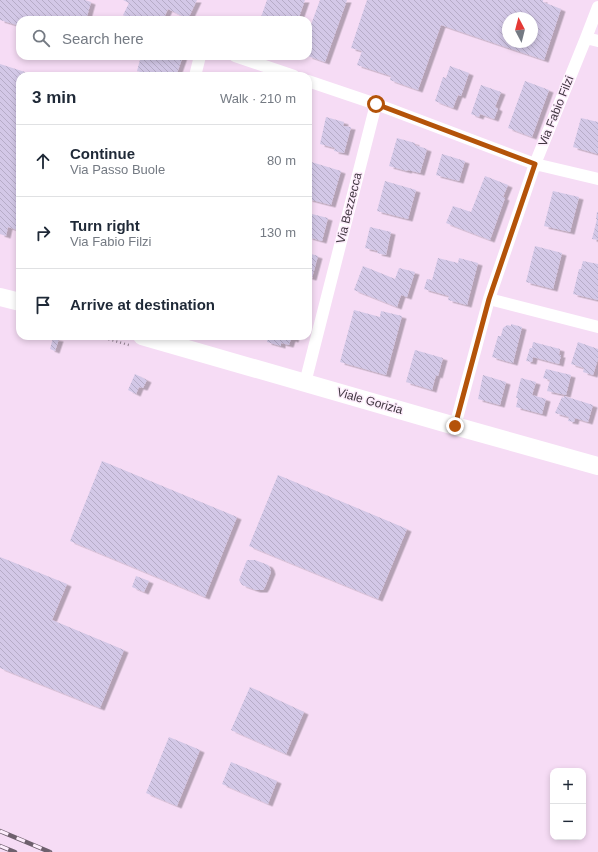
<!DOCTYPE html>
<meta charset="utf-8">
<style>
:root{--surface:#fff;--page:#f2f2f3;--text:#1f2937;--muted:#747a83;--line:#e0e1e3}
body{margin:0;font-family:Helvetica,sans-serif;background:var(--page);color:var(--text)}
.controls{position:absolute;right:12px;bottom:12px;display:grid;overflow:hidden;border-radius:8px;box-shadow:0 2px 6px #0003}
.controls button{width:36px;height:36px;display:grid;place-items:center;padding:0;border:0;border-bottom:1px solid var(--line);background:var(--surface);color:var(--text);font:20px sans-serif}
.compass{position:absolute;left:502px;top:12px;width:36px;height:36px;border-radius:50%;background:var(--surface);box-shadow:0 2px 6px #0003;rotate:353deg}
.stop{position:absolute;width:12px;height:12px;margin:-9px;border:3px solid #b45309;border-radius:50%;background:#fff}
.stop.end{background:#b45309;border-color:#fff;box-shadow:0 1px 4px #0008}
.list{margin:0;padding:0;list-style:none}
h2{display:flex;justify-content:space-between;align-items:center;height:52px;margin:0;padding:0 16px;font-size:17px}
h2 small{font-size:13px;font-weight:400;color:var(--muted)}
.list li{display:grid;grid-template-columns:26px 1fr auto;gap:12px;align-items:center;box-sizing:border-box;height:72px;padding:0 16px;border-top:1px solid var(--line)}
.list b{display:block;font-size:15px;white-space:nowrap}
.list p{margin:0;font-size:13px;white-space:nowrap;color:var(--muted)}
.list em{font-size:13px;font-style:normal;color:var(--muted)}
.icon{flex:none;width:22px;height:22px;fill:none;stroke:currentColor;stroke-width:2;stroke-linecap:round;stroke-linejoin:round}
.map{position:relative;flex:none;width:598px;height:852px;overflow:hidden}
.search{position:absolute;background:var(--surface);box-shadow:0 2px 6px #0003;left:16px;top:16px;width:296px;height:44px;display:flex;align-items:center;gap:10px;box-sizing:border-box;padding:0 14px;border-radius:12px;color:var(--muted);font-size:15px}
.panel{position:absolute;background:var(--surface);box-shadow:0 2px 6px #0003;left:16px;top:72px;width:296px;height:268px;border-radius:12px}
.map>svg:first-child{display:block}
.building{fill:url(#building-back-hatch);fill-rule:evenodd;filter:url(#shadow)}
.lines{fill:none;stroke-linecap:round;stroke-linejoin:round}
.path{stroke:#968495;stroke-width:2.5;stroke-dasharray:1 3;stroke-linecap:butt}
.street{stroke:#fff;stroke-width:12}
.secondary{stroke:#fff;stroke-width:18}
.rail-casing{stroke:#6e606d;stroke-width:4.5}
.rail{stroke:#fdedfc;stroke-width:3;stroke-dasharray:9;stroke-linecap:butt}
.route{stroke:#b45309;stroke-width:5}
.labels{text-anchor:middle;dominant-baseline:central;stroke-width:3;stroke-linejoin:round;paint-order:stroke}
.street-label{font-size:12px;fill:#403640;stroke:#fdedfc}
</style>
<div class="map">
<svg width="598" height="852" viewBox="0 0 598 852">
<defs>
<pattern id="building-back-hatch" width="6" height="6" patternUnits="userSpaceOnUse"><rect width="6" height="6" fill="#d3c8e7"/><path d="M-1 5l2 2M0 0l6 6M5-1l2 2" fill="none" stroke="#b6acc7"/></pattern>
<filter id="shadow"><feDropShadow dx="4.5" dy="2.5" stdDeviation="0" flood-color="#0004"/></filter>
</defs>
<rect width="100%" height="100%" fill="#f6dcf5"/>
<!-- building -->
<path class="building" d="M 0,0 L 85,0 L 91,2 L 86,20 L 20,20 L 20,26 L 0,20 Z
M 123,0 L 197,0 L 188,19 L 168,9 L 163,20 L 133,20 L 123,15 L 129,3 Z
M 267,0 L 305,0 L 298,20 L 260,20 Z
M 320,0 L 347,0 L 325,62 L 308,56 L 308,33 Z
M 367,0 L 543,0 L 543,2 L 561,9 L 544,60 L 441,25 L 418,90 L 390,80 L 391,76 L 357,65 L 362,51 L 351,48 ZM 508,18 L 532,18 L 532,42 L 508,42 Z
M 141,56 L 183,56 L 176,76 L 154,76 L 137,71 Z
M 0,64 L 25,72 L 24,76 L 20,76 L 20,91 L 17,101 L 20,102 L 20,231 L 8,227 L 6,236 L 0,234 Z
M 450,66 L 469,73 L 461,96 L 458,95 L 453,108 L 435,101 L 443,77 L 446,78 Z
M 525,81 L 549,90 L 532,137 L 508,128 Z
M 481,85 L 501,92 L 495,107 L 498,109 L 494,119 L 480,114 L 479,117 L 471,114 Z
M 326,117 L 344,122 L 343,126 L 351,127 L 344,153 L 334,151 L 335,148 L 320,144 Z
M 581,118 L 598,122 L 598,154 L 573,147 Z
M 397,138 L 415,143 L 415,145 L 427,149 L 420,173 L 408,170 L 407,171 L 389,166 Z
M 442,154 L 465,161 L 459,181 L 436,175 Z
M 308,161 L 341,171 L 331,205 L 308,199 Z
M 485,176 L 508,185 L 503,197 L 505,198 L 490,240 L 446,223 L 453,206 L 471,212 Z
M 385,181 L 416,190 L 408,219 L 377,211 Z
M 553,191 L 579,197 L 570,232 L 544,226 Z
M 597,212 L 598,212 L 598,240 L 592,239 L 597,219 L 596,219 Z
M 308,213 L 328,218 L 322,241 L 308,237 Z
M 370,227 L 391,232 L 386,255 L 377,253 L 378,251 L 365,248 Z
M 535,246 L 562,253 L 553,289 L 526,282 Z
M 308,253 L 318,256 L 312,278 L 308,277 Z
M 438,258 L 458,263 L 459,258 L 478,263 L 467,305 L 448,300 L 449,296 L 424,289 L 427,279 L 432,280 Z
M 583,261 L 598,264 L 598,300 L 573,294 L 579,269 L 581,269 Z
M 363,266 L 395,279 L 399,268 L 415,272 L 407,297 L 401,295 L 397,307 L 354,290 Z
M 354,310 L 380,317 L 381,311 L 402,316 L 386,375 L 340,362 Z
M 511,324 L 522,327 L 513,363 L 492,357 L 498,336 L 501,336 L 503,328 L 507,325 L 511,326 Z
M 268,336 L 295,336 L 294,340 L 291,339 L 289,345 L 281,343 L 281,346 L 267,342 Z
M 53,338 L 59,339 L 55,351 L 50,349 Z
M 533,342 L 560,349 L 559,355 L 561,355 L 559,364 L 533,357 L 532,362 L 526,361 L 530,348 L 532,348 Z
M 578,342 L 598,349 L 598,359 L 593,375 L 583,372 L 584,368 L 571,364 Z
M 415,350 L 443,358 L 438,376 L 436,375 L 432,390 L 406,382 Z
M 546,369 L 571,375 L 566,395 L 547,391 L 550,380 L 543,378 Z
M 135,374 L 147,380 L 143,388 L 139,387 L 136,394 L 128,390 Z
M 483,375 L 506,382 L 500,405 L 478,399 Z
M 521,378 L 536,382 L 532,395 L 546,399 L 542,414 L 516,407 L 518,398 L 516,398 Z
M 564,396 L 593,405 L 588,422 L 575,418 L 574,422 L 568,421 L 569,417 L 555,413 L 562,397 L 564,398 Z
M 102,461 L 237,517 L 205,597 L 70,541 Z
M 278,475 L 407,529 L 378,599 L 249,546 Z
M 0,557 L 67,584 L 52,620 L 124,650 L 100,708 L 0,668 Z
M 247,560 L 255,560 L 268,565 L 270,568 L 271,572 L 265,587 L 263,590 L 256,590 L 242,585 L 239,580 Z
M 136,576 L 149,581 L 144,592 L 132,587 Z
M 250,687 L 304,712 L 286,754 L 231,730 Z
M 169,737 L 200,750 L 177,806 L 146,793 Z
M 231,762 L 277,781 L 268,804 L 222,784 Z"/>
<g class="lines">
<!-- path -->
<path class="path" d="M 97,336 L 129,345"/>
<!-- street -->
<path class="street" d="M 586,38 L 598,7
M 235,56 L 294,76
M 195,76 L 200,56
M 308,81 L 376,104 L 535,164 L 598,179
M 489,299 L 598,327
M 305,383 L 376,104
M 455,426 L 489,299 L 535,164 L 586,38 L 598,41"/>
<!-- secondary -->
<path class="secondary" d="M 0,297 L 20,302
M 142,336 L 455,426 L 598,466"/>
<!-- rail casing -->
<g class="rail-casing">
<path id="rail" d="M 0,831 L 50,852
M 0,846 L 15,852"/>
</g>
<!-- rail -->
<use href="#rail" class="rail"/>
</g>
<g class="lines">
<!-- route -->
<path class="route" d="M 376,104 L 535,164 L 489,299 L 455,426"/>
</g>
<g class="labels">
<!-- street labels -->
<g class="street-label">
<text transform="translate(556 111) rotate(-68)">Via Fabio Filzi</text>
<text transform="translate(349 208) rotate(-76)">Via Bezzecca</text>
<text transform="translate(370 401) rotate(16)">Viale Gorizia</text>
</g>
</g>
</svg>
<div class="controls">
<button>+</button>
<button>−</button>
</div>
<svg class="compass" viewBox="-18 -18 36 36"><path d="M0-13l5 13h-10z" fill="#e53935"/><path d="M0 13l5-13h-10z" fill="#747a83"/></svg>
<div class="stop" style="left:376px;top:104px"></div>
<div class="stop end" style="left:455px;top:426px"></div>
<div class="search"><svg class="icon" aria-label="search" viewBox="0 0 24 24"><circle cx="10" cy="10" r="6"/><path d="M15 15l6 6"/></svg>Search here</div>
<section class="panel">
<h2>3 min<small>Walk · 210 m</small></h2>
<ul class="list">
<li><svg class="icon" aria-label="ahead" viewBox="0 0 24 24"><path d="M12 20V5M6 11l6-6 6 6"/></svg><div><b>Continue</b><p>Via Passo Buole</p></div><em>80 m</em></li>
<li><svg class="icon" aria-label="right" viewBox="0 0 24 24"><path d="M7 20v-9h11M14 6l5 5-5 5"/></svg><div><b>Turn right</b><p>Via Fabio Filzi</p></div><em>130 m</em></li>
<li><svg class="icon" aria-label="arrive" viewBox="0 0 24 24"><path d="M6 21V4h12l-3 4 3 4H6"/></svg><div><b>Arrive at destination</b></div></li>
</ul>
</section>
</div>
